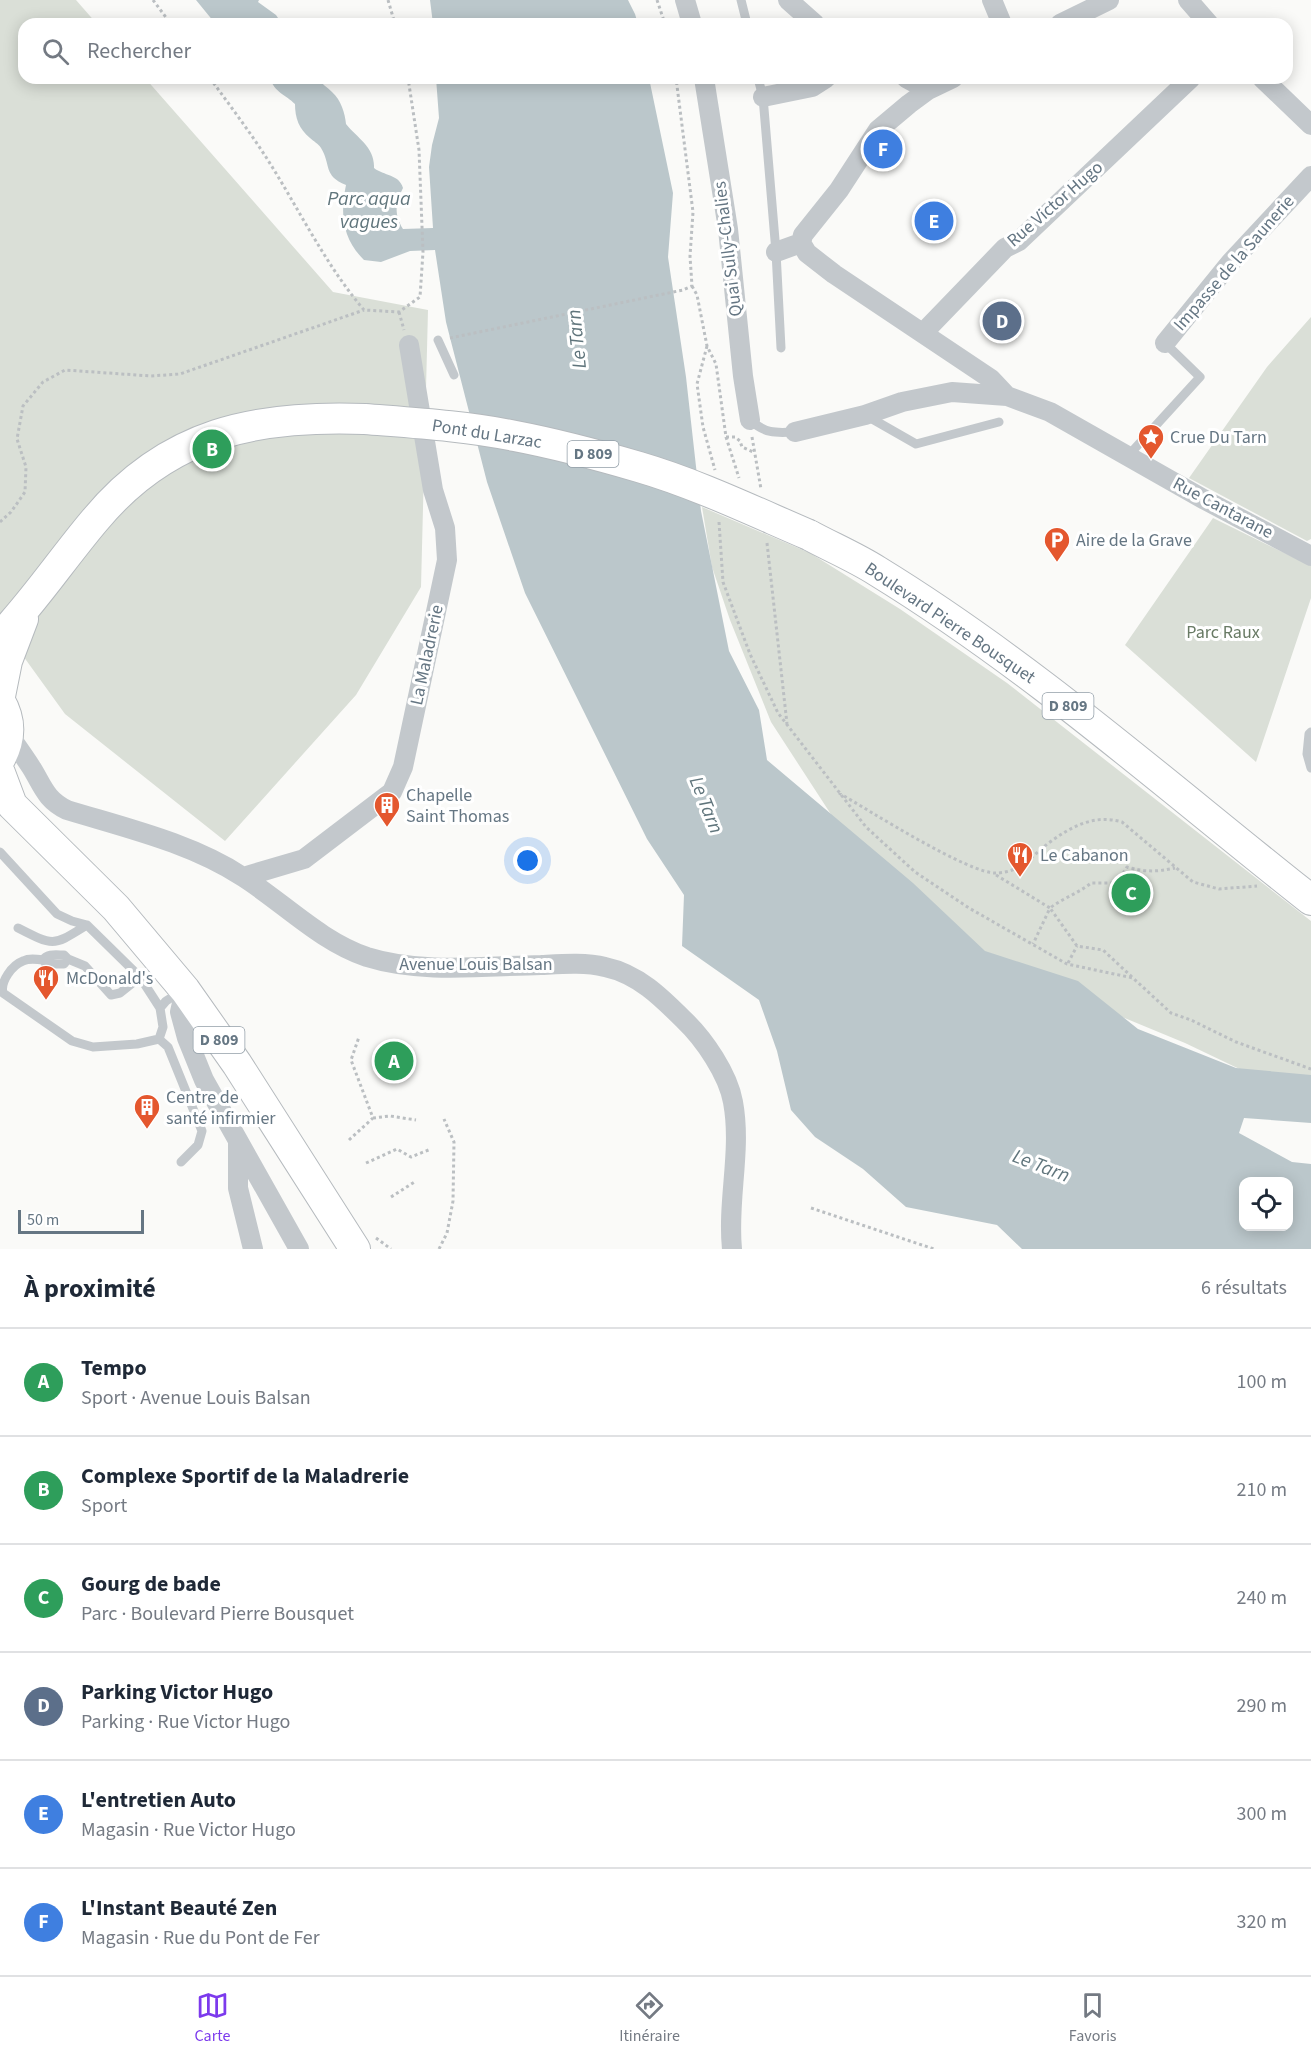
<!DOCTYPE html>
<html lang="fr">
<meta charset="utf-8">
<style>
:root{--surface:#fff;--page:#f6f6f7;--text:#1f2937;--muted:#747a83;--line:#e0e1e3;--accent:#7c3aed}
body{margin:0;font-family:"Source Sans 3",sans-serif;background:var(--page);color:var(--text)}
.controls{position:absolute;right:18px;bottom:18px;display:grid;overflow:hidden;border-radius:12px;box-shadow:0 3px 15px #0003}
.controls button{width:54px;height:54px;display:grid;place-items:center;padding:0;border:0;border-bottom:2px solid var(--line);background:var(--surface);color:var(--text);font:30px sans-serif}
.scale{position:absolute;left:18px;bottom:15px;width:126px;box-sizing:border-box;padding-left:6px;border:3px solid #657683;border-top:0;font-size:16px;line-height:21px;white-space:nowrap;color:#657683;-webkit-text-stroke:4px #fff;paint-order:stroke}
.you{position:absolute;left:528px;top:861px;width:21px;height:21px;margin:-15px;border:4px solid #fff;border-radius:50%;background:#1a73e8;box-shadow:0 0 0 9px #1a73e833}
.badge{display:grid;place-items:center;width:39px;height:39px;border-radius:50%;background:var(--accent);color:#fff;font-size:20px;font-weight:700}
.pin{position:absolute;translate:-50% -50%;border:3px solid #fff;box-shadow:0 2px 6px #0006}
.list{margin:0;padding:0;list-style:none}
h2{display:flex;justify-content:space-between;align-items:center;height:78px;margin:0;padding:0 24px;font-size:26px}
h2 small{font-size:20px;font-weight:400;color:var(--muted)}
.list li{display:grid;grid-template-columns:39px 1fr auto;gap:18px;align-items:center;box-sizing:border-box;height:108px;padding:0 24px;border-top:2px solid var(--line)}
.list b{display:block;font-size:22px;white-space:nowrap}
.list p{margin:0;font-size:20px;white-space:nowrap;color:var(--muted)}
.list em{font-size:20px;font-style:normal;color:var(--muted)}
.icon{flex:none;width:33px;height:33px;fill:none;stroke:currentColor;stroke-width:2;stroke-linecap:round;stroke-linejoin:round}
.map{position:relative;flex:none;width:1311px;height:1249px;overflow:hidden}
.search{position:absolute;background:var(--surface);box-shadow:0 3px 15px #0003;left:18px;right:18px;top:18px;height:66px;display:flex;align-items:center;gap:15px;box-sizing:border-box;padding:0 21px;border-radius:18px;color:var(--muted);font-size:22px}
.sheet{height:726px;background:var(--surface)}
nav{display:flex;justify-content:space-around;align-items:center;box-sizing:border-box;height:84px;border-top:2px solid var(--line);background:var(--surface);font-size:16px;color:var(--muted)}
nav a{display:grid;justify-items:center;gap:3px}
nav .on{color:var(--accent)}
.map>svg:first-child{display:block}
.green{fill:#dadfd7}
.water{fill:#bbc7cb;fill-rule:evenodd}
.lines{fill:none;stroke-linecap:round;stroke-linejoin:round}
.primary-casing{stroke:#b5babe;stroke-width:32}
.path{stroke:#bbbfc2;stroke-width:3;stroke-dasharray:3 3;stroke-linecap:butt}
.lane{stroke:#c3c8cc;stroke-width:9}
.street{stroke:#c3c8cc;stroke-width:20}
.primary{stroke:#fff;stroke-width:30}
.primary-bridge-casing{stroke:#b5babe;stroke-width:32;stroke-linecap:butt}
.primary-bridge{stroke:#fff;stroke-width:30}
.labels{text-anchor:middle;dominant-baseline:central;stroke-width:6;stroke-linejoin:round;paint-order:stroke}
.shield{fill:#fff;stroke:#939fa8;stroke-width:1.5}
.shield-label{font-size:16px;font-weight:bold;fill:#657683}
.street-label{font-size:18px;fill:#657683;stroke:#fff}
.poi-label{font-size:18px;fill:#657683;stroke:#fff;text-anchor:start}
.park-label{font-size:18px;fill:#687a64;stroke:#fff}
.water-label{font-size:20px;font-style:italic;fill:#60757c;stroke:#fff}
</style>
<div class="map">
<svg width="1311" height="1249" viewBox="0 0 1311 1249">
<rect width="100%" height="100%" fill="#fafaf8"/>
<!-- green -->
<path class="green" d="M 0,0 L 76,0 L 97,24 L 24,24 L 24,78 L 145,78 L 333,292 L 428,310 L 421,587 L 356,695 L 225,841 L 65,714 L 0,624 Z
M 1311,317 L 1311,539 L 1307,541 L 1189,478 L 1267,367 Z
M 702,507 L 810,553 L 900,609 L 1007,683 L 1311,921 L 1311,1103 L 1185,1043 L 1098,1007 L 965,947 L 847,839 L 771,722 L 730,620 L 712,567 Z
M 1213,518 L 1311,566 L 1311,598 L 1256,762 L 1125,645 Z"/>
<!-- water -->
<path class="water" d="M 196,0 L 259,0 L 258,2 L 276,15 L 282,24 L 236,24 L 232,21 L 217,23 L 214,22 Z
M 430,0 L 628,0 L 635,14 L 638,24 L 433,24 Z
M 270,78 L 317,78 C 322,84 327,87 332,92 C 341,100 345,113 346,124 C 357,138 375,147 374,168 C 384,176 399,174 403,188 C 395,204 394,214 403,229 L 433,228 L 429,167 L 432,145 L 439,118 L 436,78 L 649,78 L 673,193 L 668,257 L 686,377 L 701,511 L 729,651 L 759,710 L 767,760 L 913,883 L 985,951 L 1078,981 L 1138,1029 L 1236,1068 L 1311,1075 L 1311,1123 L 1244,1118 L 1239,1133 L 1292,1162 L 1311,1164 L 1311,1249 L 1022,1249 L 997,1225 L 906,1207 L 863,1169 L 815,1137 L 791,1110 L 777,1051 L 759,1000 L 682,946 L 684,895 L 647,839 L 525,593 L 487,482 L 446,322 L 435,250 L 410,251 L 381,262 L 364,260 C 342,238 340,214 346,185 C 323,176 331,164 321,148 C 318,143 314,142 310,138 C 299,129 295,118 295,104 C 286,95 274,92 270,78 ZM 1244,1182 L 1288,1182 L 1288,1226 L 1244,1226 Z"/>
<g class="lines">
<!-- primary casing -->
<g class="primary-casing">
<path id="primary" d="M 809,535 C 831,547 855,557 877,571 C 1032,666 1169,788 1311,900
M 0,637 C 35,600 62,559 95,520 C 168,432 256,415 365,419
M 0,696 L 7,661 L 23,619
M 0,701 C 11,720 11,739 0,759
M 0,773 L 12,805 L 116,908 L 185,990 L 237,1064 L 355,1249"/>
</g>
<!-- path -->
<path class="path" d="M 153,0 L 171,24
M 388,0 L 395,24
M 657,0 L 665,24
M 210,78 C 228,103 247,128 264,154 C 297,205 324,263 364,310 L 399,312 L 420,297 L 423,252 L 419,150 L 408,78
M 692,286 L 697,295 L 707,346 L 716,364 L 726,437 L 739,478
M 399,312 L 404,330
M 450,338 L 683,290 L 692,286 L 690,256 L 693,212 L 676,78
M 707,346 L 697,384 L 703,427 L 715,470
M 726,437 L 735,437 L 740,441 L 742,447 L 753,452
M 752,437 L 761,489
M 0,522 L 11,512 L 25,492 L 26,467 L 17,439 L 23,406 L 43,382 L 65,370 L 151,376 L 180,374 L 364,310
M 719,522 L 723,582 L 750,654 L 778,713 L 866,827 L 915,872 L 969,908 L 1067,964 L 1133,978 L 1171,1013 L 1191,1020 L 1236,1042 L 1311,1069
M 767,543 L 787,724
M 839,793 C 867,809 970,875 997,873 C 1022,872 1032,855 1050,842 C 1072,826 1095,814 1122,822 L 1193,882 L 1219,889 L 1257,886
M 996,875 L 1050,908 L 1033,944
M 1068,963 L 1077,946
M 1132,977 L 1103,950 L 1077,946 L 1050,908 C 1063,898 1079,893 1091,883 L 1117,883 L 1127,867 C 1144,872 1157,872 1175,868
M 373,1118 L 390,1116 L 416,1120
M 349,1140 L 373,1118 L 351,1060 L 359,1037
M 366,1163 L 397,1149 L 411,1157 L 431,1149
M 391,1197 L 416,1181
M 811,1208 L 934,1249
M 376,1238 L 391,1249
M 439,1249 L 447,1233 L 453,1201 L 454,1142 L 444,1119"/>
<!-- lane -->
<path class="lane" d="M 741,0 L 747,24
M 758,78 L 763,97 L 776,252 L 781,348
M 438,340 L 454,375
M 867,416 L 916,444 L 999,422
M 750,420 C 766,434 775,433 795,432
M 1127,457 L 1200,377 L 1165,343
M 1311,732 L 1309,734 L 1307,754 L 1311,768
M 0,852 L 57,914 L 72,921 L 87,925 L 140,977 L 160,1008 L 163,1027 L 159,1039 L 137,1044 L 93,1047 L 72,1041 L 3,993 C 0,982 12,965 23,961 C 29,958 36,959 43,960 L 46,964 L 64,964 L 68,959 L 85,966 L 111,995 L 120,993 L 140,977
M 18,928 C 55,947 53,946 87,925
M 43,960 C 47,953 57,955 64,955 L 68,959
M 160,1008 L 166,1001 L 182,991
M 159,1039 L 168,1047 L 202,1131 L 198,1145 L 181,1162"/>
<!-- street -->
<path class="street" d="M 685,0 L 692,24
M 788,0 L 815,24
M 992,0 L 1002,24
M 1188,0 L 1209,24
M 1060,24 L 1109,0
M 704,78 L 728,229 L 743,376 L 750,420
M 906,78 L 928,90
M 1262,78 L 1311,125
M 763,97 L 812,87 L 826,78
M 801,243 L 807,253 L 834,274 L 991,379 L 1007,396
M 776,252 L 801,243 L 803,235 L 839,190 L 878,130 L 909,104 L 928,90 L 953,78
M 923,333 L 1005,248 L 1019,241 L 1191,78
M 1165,343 L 1230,263 L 1311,176
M 795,432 L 865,415 L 902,402 L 952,392 L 1007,396 L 1050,412 L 1205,500 L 1311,556
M 9,735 C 16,745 24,756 31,767 C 43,786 45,799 67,810 C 126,828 191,843 243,877 C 284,903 320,941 367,957 C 421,974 484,966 541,965 C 561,964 585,962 605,967 C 638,974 661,997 684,1020 C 704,1039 728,1074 733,1102 C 742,1151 727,1200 732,1249
M 243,877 L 304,859 L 392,792 L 403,767 L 447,560 L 445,528 L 433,490 L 409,345
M 185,990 L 180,1012 L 187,1038 L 204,1080 L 299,1249
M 238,1143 L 238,1188 L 253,1249"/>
<!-- primary -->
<use href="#primary" class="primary"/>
<!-- primary-bridge casing -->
<g class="primary-bridge-casing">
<path id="primary-bridge" d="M 365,419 C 415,423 466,426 515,436 C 557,444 598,455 639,467 C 697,484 753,511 809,535"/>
</g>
<!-- primary-bridge -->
<use href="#primary-bridge" class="primary-bridge"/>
</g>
<!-- icons -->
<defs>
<g id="sight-pin" transform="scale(1.35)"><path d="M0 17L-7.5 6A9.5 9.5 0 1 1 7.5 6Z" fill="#e4572e" stroke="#fff"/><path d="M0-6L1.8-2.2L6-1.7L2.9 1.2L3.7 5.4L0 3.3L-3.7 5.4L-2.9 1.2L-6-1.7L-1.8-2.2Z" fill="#fff"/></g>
<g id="parking-pin" transform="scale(1.35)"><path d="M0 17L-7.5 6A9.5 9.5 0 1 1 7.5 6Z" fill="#e4572e" stroke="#fff"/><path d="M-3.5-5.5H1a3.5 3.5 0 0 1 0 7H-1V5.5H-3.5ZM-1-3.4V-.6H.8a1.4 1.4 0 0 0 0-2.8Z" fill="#fff"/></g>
<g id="building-pin" transform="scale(1.35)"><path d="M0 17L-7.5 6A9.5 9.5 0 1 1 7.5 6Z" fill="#e4572e" stroke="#fff"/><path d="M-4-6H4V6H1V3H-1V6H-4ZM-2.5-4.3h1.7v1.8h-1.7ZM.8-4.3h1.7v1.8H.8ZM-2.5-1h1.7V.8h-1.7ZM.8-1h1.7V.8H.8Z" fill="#fff"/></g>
<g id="restaurant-pin" transform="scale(1.35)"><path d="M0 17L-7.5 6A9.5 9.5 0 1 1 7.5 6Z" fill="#e4572e" stroke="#fff"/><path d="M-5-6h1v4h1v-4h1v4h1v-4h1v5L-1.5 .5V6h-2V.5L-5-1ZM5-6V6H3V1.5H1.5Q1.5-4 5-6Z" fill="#fff"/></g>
</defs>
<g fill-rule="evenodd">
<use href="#sight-pin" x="1151" y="437"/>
<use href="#parking-pin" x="1057" y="540"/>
<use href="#building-pin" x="387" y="805"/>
<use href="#restaurant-pin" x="1020" y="855"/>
<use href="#restaurant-pin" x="46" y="978"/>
<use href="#building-pin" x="147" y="1107"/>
</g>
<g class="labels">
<!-- shield labels -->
<g class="shield">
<rect x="567.5" y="441" width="51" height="26" rx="4.5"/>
<rect x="1042.5" y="693" width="51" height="26" rx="4.5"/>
<rect x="193.5" y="1027" width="51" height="26" rx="4.5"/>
</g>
<g class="shield-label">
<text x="593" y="454">D 809</text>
<text x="1068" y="706">D 809</text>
<text x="219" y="1040">D 809</text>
</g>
<!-- street labels -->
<g class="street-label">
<text transform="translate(1055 204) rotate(-41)">Rue Victor Hugo</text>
<text transform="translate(728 249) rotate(-97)">Quai Sully-Chalies</text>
<text transform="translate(1234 263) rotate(-49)">Impasse de la Saunerie</text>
<text transform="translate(487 434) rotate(9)">Pont du Larzac</text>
<text transform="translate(1223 508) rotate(28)">Rue Cantarane</text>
<text transform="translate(950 623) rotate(34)">Boulevard Pierre Bousquet</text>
<text transform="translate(427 655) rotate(-78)">La Maladrerie</text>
<text x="476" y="964">Avenue Louis Balsan</text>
</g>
<!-- poi labels -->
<g class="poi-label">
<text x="1170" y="437">Crue Du Tarn</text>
<text x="1076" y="540">Aire de la Grave</text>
<text x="406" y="795">Chapelle<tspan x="406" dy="21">Saint Thomas</tspan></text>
<text x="1040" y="855">Le Cabanon</text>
<text x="66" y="978">McDonald's</text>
<text x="166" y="1097">Centre de<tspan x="166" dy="21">santé infirmier</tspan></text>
</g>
<!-- park labels -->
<g class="park-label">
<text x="1223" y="632">Parc Raux</text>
</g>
<!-- water labels -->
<g class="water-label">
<text x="369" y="199">Parc aqua<tspan x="369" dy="23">vagues</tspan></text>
<text transform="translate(577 339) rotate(-96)">Le Tarn</text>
<text transform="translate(706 805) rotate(68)">Le Tarn</text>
<text transform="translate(1041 1166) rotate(21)">Le Tarn</text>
</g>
</g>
</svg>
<div class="controls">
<button><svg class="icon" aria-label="locate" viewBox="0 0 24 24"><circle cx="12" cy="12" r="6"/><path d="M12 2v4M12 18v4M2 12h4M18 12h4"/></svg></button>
</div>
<div class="scale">50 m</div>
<div class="you"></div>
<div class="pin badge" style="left:394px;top:1061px;background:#2e9e5b">A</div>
<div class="pin badge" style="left:212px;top:449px;background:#2e9e5b">B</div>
<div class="pin badge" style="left:1131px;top:893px;background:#2e9e5b">C</div>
<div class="pin badge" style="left:1002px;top:321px;background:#5c6f8a">D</div>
<div class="pin badge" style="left:934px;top:221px;background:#3f7fe0">E</div>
<div class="pin badge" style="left:883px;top:149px;background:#3f7fe0">F</div>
<div class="search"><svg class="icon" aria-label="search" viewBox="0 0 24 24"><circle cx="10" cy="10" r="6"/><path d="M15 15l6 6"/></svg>Rechercher</div>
</div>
<section class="sheet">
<h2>À proximité<small>6 résultats</small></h2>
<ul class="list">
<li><span class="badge" style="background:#2e9e5b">A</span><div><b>Tempo</b><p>Sport · Avenue Louis Balsan</p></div><em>100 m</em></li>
<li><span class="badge" style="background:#2e9e5b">B</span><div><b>Complexe Sportif de la Maladrerie</b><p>Sport</p></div><em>210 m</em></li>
<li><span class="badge" style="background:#2e9e5b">C</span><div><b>Gourg de bade</b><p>Parc · Boulevard Pierre Bousquet</p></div><em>240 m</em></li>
<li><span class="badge" style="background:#5c6f8a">D</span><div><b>Parking Victor Hugo</b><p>Parking · Rue Victor Hugo</p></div><em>290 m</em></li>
<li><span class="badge" style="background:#3f7fe0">E</span><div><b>L'entretien Auto</b><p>Magasin · Rue Victor Hugo</p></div><em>300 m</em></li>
<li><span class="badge" style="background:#3f7fe0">F</span><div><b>L'Instant Beauté Zen</b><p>Magasin · Rue du Pont de Fer</p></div><em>320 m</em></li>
</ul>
</section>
<nav>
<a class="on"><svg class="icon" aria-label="map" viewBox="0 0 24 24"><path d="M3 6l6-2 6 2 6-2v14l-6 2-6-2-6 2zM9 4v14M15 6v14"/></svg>Carte</a>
<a><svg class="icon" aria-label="directions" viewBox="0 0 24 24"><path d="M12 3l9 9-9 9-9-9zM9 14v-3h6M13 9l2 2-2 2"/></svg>Itinéraire</a>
<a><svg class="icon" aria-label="saved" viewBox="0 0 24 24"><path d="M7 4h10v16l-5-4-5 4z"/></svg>Favoris</a>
</nav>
